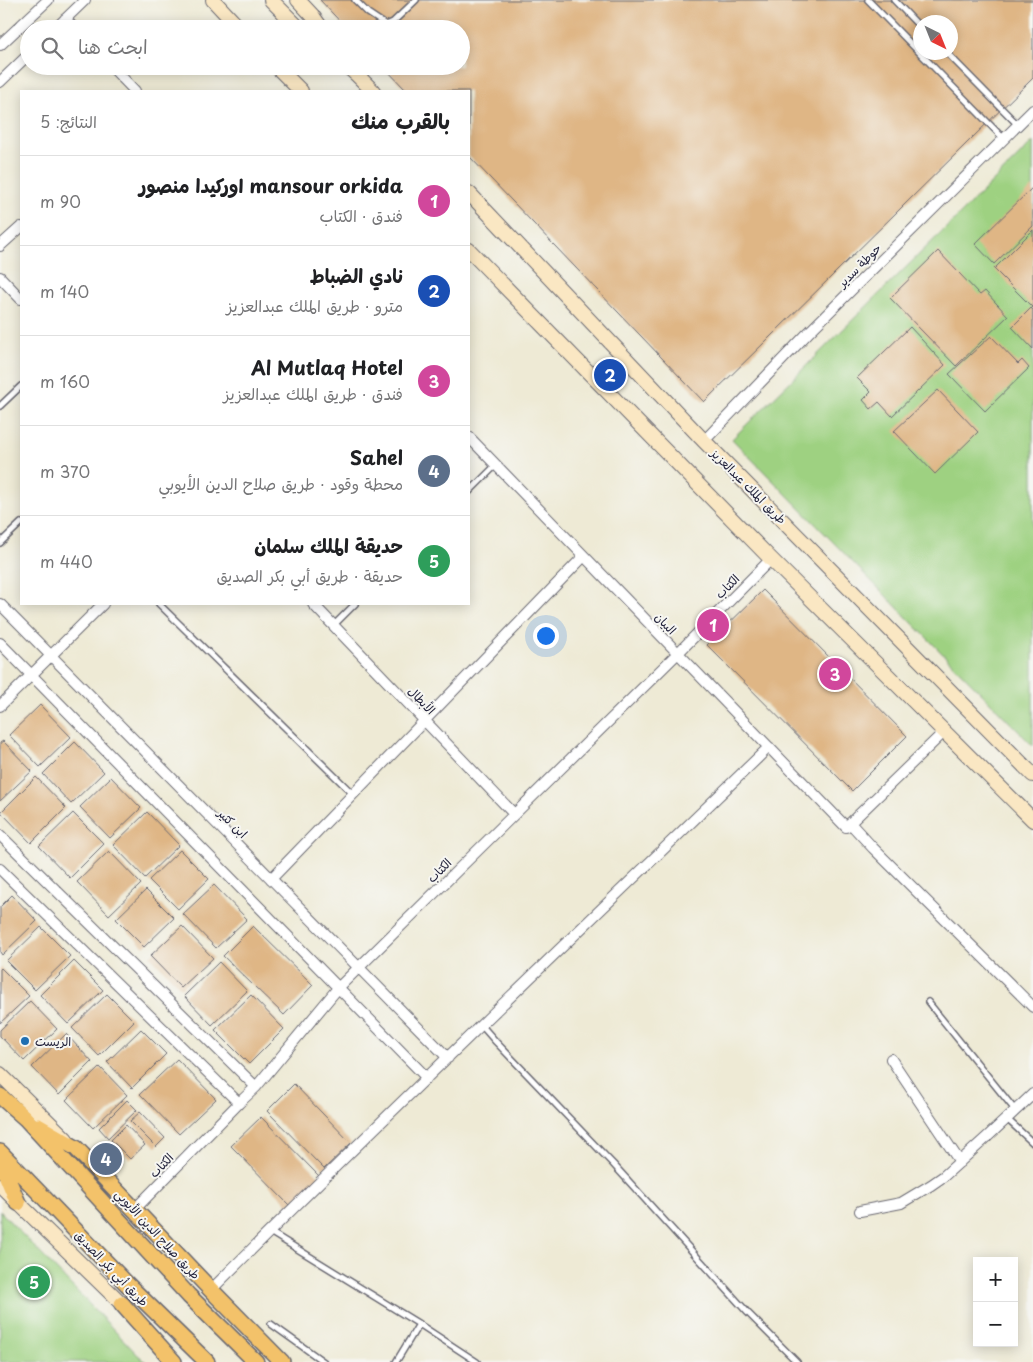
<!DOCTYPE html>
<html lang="ar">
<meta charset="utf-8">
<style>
:root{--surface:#fff;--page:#f2f2f2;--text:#202124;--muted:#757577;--line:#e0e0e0;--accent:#7c3aed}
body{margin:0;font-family:"Playpen Sans","Playpen Sans Arabic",sans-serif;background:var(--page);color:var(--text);direction:rtl}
.controls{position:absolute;right:15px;bottom:15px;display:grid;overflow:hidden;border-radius:0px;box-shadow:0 2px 12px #0003}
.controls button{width:45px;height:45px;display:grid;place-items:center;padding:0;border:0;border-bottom:1px solid var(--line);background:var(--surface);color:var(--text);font:25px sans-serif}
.compass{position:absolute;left:913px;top:15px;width:45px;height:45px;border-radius:50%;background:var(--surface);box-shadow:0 2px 12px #0003;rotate:137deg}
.you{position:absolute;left:545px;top:635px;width:18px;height:18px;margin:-12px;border:4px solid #fff;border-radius:50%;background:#1a73e8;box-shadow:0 0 0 8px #1a73e833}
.badge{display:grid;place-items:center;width:32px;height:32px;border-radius:50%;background:var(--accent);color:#fff;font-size:16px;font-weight:700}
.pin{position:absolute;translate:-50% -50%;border:2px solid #fff;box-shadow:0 1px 5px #0006}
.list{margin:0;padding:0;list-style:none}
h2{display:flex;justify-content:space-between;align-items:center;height:65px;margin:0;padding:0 20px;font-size:21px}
h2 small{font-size:16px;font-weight:400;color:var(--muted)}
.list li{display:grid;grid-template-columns:32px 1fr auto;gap:15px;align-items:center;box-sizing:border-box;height:90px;padding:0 20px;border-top:1px solid var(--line)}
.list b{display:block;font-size:19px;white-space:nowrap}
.list p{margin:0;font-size:16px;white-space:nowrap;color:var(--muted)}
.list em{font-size:16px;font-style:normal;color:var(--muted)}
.icon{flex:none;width:28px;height:28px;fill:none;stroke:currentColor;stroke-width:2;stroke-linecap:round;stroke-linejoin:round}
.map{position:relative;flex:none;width:1033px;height:1362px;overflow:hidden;direction:ltr}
.search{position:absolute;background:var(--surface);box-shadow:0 2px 12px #0003;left:20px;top:20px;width:450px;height:55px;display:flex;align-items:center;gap:12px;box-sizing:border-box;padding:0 18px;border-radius:28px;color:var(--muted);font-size:19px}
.panel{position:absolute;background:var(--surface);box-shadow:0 2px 12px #0003;left:20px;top:90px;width:450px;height:515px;border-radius:0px;direction:rtl}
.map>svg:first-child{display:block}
.green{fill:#9ed181;stroke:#607a5e}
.building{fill:#dfb685;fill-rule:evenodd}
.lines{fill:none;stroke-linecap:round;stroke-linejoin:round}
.service-casing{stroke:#696871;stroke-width:8}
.minor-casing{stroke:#696871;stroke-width:12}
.secondary-casing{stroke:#696871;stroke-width:16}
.primary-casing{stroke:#696871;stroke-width:18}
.service{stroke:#fff;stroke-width:5}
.minor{stroke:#fff;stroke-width:10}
.secondary{stroke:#fae7c3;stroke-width:14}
.primary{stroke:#f3c26a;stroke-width:15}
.poi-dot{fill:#1f6fb2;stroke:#f6f6f2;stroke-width:2}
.labels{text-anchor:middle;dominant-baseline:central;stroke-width:4;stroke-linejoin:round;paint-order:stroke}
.street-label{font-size:12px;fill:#22223b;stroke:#f6f6f2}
.poi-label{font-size:12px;fill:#22223b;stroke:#f6f6f2;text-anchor:start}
</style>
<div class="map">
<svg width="1033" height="1362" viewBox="0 0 1033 1362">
<rect width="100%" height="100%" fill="#f6f6f2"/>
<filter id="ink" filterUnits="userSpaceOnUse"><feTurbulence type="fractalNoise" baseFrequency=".02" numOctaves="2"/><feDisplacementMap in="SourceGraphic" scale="10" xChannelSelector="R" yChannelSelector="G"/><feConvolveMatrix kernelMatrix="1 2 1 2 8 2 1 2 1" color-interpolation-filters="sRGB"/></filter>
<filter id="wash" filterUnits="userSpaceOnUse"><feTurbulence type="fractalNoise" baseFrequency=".0096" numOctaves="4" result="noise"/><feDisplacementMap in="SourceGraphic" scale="20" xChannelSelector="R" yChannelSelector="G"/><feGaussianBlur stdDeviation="1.12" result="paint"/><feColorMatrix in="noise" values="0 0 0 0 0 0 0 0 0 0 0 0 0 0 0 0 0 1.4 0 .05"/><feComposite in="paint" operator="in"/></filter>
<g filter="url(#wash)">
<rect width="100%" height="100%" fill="#eeead5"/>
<!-- green -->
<path class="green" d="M 1033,142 L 1033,746 L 732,439 Z
M 0,1211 L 137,1354 L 146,1362 L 0,1362 Z"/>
<g id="blocks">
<!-- building -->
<path class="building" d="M 320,0 L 1033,0 L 1033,78 L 704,402 L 469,156 L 469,91 L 407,91 L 383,66 L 461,66 L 461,29 L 347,29 ZM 920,22 L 950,22 L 950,52 L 920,52 Z
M 1033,187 L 1033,226 L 994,264 L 975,244 Z
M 1033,230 L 1033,308 L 994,269 Z
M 938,251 L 980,295 L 985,291 L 1008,316 L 956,366 L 890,298 Z
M 1031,308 L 1033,310 L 1033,349 L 1012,327 Z
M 910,327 L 945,365 L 892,416 L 879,402 L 871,409 L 863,400 L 871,392 L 857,378 Z
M 991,336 L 1018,364 L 1022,360 L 1029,368 L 985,411 L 949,374 Z
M 938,390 L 978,432 L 935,474 L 894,431 Z
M 763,590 L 907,736 L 852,791 L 707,645 Z
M 40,705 L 71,737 L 40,767 L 9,735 Z
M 3,741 L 32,771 L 0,801 L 0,743 Z
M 75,742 L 104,772 L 71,804 L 43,774 Z
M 36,777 L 66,808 L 31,843 L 1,812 Z
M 111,777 L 141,808 L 110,838 L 80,807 Z
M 147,812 L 179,845 L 145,878 L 113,845 Z
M 73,813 L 104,844 L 70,878 L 39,846 Z
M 180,850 L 209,879 L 178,909 L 149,880 Z
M 109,851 L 141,884 L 109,915 L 77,882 Z
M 214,885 L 247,919 L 216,948 L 183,914 Z
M 146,890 L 174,918 L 144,947 L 116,919 Z
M 12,895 L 37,921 L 2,955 L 0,952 L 0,907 Z
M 182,926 L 213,958 L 181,988 L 150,956 Z
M 253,926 L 313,985 L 284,1015 L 223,956 Z
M 41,927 L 70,956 L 35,990 L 6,961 Z
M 74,961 L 103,990 L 68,1024 L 40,995 Z
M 219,962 L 247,991 L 212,1025 L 184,996 Z
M 1,968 L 29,996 L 0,1023 L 0,969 Z
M 107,994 L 134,1021 L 99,1056 L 72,1028 Z
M 251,995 L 284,1029 L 249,1064 L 215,1030 Z
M 30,1001 L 57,1029 L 24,1061 L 0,1036 L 0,1030 Z
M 141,1029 L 166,1054 L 132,1088 L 107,1062 Z
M 66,1034 L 92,1062 L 59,1095 L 32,1067 Z
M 177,1059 L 216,1099 L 179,1134 L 140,1094 Z
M 100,1067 L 127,1095 L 93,1128 L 66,1100 Z
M 294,1084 L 351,1143 L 324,1169 L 267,1111 Z
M 127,1100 L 137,1110 L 108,1138 L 99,1128 Z
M 140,1112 L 165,1138 L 156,1147 L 130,1121 Z
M 261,1117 L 320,1177 L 290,1206 L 231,1146 Z
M 126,1125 L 145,1145 L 130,1159 L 111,1140 Z"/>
</g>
</g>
<g filter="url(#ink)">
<use href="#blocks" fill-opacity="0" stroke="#696871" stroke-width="1"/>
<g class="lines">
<!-- service casing -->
<g class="service-casing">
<path id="service" d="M 355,0 L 368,13 L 386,25 L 393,22 L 416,0
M 868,0 L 1004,139
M 894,0 L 920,27
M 946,52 L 1018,125
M 0,406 L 21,386
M 469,492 L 496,465
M 0,543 L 21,523
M 159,604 L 353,794
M 334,625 L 355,604
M 928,1002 L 1015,1110
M 482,1026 L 496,1042 L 613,1164 L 748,1313 L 797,1362
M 1007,1119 L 1033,1143
M 270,1232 L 419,1324 L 477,1362
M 271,1324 L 324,1362
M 396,1362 L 419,1324"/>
</g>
<!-- minor casing -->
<g class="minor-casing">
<path id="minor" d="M 65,19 L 75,29
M 55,29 L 85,0
M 0,45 L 48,0
M 111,66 L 135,91
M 0,82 L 29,54
M 0,246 L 21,227
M 0,277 L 21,299
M 469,437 L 846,827 L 944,732
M 704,441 L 808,333 L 1033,110
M 0,604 L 448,1058
M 313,604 L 514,814
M 0,643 L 427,1078
M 0,706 L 103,604
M 850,823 L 873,848 L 1033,1007
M 0,835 L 256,1087
M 0,869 L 239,1103
M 271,879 L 584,556
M 891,1059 L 960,1162
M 135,1209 L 239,1103 L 256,1087 L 338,988 L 678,653 L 771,559
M 860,1211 L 901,1203 L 931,1185 L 944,1176 L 987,1137 L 1033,1094
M 211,1290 C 394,1106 583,928 769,747"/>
</g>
<!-- secondary casing -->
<g class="secondary-casing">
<path id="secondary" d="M 213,0 L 240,29
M 271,0 L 300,29
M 298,0 L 312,15 L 322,29
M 276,66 L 301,91
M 347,66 L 357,75 L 373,91
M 469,193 L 704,441 L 1033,775
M 469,250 L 771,559 L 1033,820
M 0,1074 L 66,1139
M 0,1185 L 122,1304"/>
</g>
<!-- primary casing -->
<g class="primary-casing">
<path id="primary" d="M 0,1096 L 25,1118 L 189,1296 L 256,1362
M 38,1126 L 76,1148 L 211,1290 L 282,1362
M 0,1152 L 127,1284 L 207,1362
M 0,1160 L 18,1203
M 122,1304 L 174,1362"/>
</g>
<!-- service -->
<use href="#service" class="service"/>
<!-- minor -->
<use href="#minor" class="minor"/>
<!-- secondary -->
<use href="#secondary" class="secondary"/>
<!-- primary -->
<use href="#primary" class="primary"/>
</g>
</g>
<!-- markers -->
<circle class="poi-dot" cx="25" cy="1041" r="5"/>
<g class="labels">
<!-- street labels -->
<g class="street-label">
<text transform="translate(859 265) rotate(-45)">حوطة سدير</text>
<text transform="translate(749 486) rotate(45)">طريق الملك عبدالعزيز</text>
<text transform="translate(727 586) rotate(-45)">الكتاب</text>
<text transform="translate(666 623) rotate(46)">البيان</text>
<text transform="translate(422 700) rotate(46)">الأبطال</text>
<text transform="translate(233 823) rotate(45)">ابن كثير</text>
<text transform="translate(439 870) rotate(-45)">الكتاب</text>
<text transform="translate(161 1165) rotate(-46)">الكتاب</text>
<text transform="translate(158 1234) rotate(47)">طريق صلاح الدين الأيوبي</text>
<text transform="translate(112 1268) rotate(46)">طريق أبي بكر الصديق</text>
</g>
<!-- poi labels -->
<g class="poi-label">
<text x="35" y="1041">الريست</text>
</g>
</g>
</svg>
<div class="controls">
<button>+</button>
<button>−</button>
</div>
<svg class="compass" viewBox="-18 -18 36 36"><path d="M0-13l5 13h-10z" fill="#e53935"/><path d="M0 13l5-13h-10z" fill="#757577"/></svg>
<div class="you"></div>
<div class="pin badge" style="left:713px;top:625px;background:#d1479c">1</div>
<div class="pin badge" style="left:610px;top:375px;background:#1a4fb4">2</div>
<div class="pin badge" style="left:835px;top:674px;background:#d1479c">3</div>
<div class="pin badge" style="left:106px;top:1159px;background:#5c6f8a">4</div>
<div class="pin badge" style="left:34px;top:1282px;background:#2e9e5b">5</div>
<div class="search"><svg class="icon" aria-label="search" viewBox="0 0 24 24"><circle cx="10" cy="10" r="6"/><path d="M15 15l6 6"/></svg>ابحث هنا</div>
<section class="panel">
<h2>بالقرب منك<small>النتائج: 5</small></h2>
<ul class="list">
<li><span class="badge" style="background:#d1479c">1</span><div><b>mansour orkida اوركيدا منصور</b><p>فندق · الكتاب</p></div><em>90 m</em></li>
<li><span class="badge" style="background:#1a4fb4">2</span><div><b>نادي الضباط</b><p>مترو · طريق الملك عبدالعزيز</p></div><em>140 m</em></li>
<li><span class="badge" style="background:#d1479c">3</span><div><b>Al Mutlaq Hotel</b><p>فندق · طريق الملك عبدالعزيز</p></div><em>160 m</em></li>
<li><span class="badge" style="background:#5c6f8a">4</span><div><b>Sahel</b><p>محطة وقود · طريق صلاح الدين الأيوبي</p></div><em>370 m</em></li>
<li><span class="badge" style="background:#2e9e5b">5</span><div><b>حديقة الملك سلمان</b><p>حديقة · طريق أبي بكر الصديق</p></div><em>440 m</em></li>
</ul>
</section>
</div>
